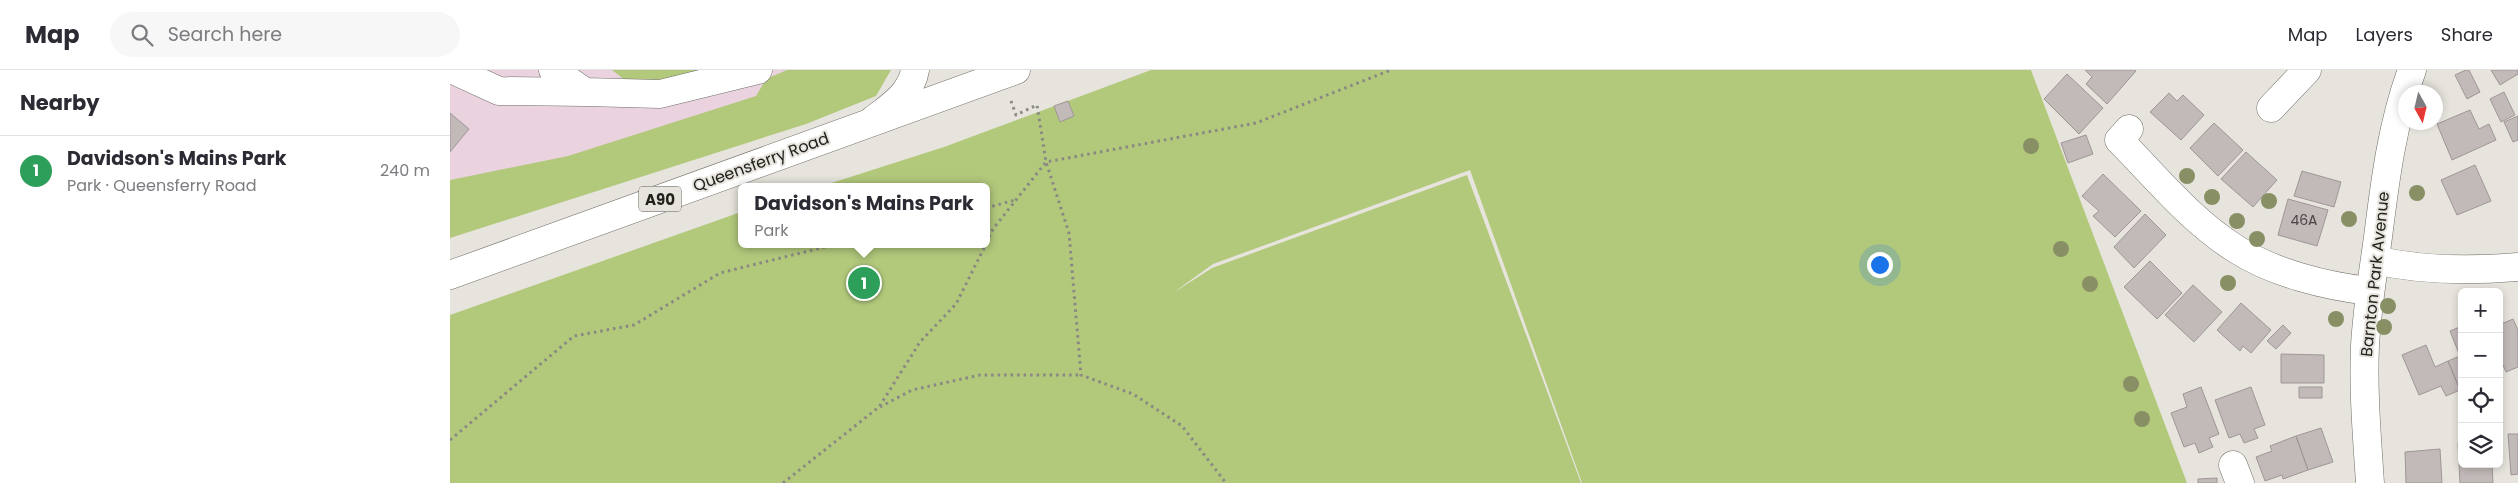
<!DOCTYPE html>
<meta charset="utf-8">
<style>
:root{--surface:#fff;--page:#f7f7f7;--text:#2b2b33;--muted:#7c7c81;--line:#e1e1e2;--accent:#db2777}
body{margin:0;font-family:Poppins,sans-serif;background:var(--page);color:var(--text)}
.controls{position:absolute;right:15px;bottom:15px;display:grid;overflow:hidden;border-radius:8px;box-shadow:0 2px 8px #0003}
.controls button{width:45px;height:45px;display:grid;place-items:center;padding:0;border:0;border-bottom:1px solid var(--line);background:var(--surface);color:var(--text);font:25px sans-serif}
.compass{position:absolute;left:1948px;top:15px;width:45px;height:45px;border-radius:50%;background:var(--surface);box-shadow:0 2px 8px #0003;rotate:172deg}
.you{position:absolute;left:1429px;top:194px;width:18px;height:18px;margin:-12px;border:4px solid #fff;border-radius:50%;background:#1a73e8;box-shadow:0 0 0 8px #1a73e833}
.badge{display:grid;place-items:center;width:32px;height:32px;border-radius:50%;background:var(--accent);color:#fff;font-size:16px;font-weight:700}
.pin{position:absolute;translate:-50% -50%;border:2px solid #fff;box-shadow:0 1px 5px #0006}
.popup{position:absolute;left:288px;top:113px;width:252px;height:65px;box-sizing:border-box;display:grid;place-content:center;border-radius:8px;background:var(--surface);filter:drop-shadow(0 1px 4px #0005);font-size:16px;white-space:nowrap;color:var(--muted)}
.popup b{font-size:19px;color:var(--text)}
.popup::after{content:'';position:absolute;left:50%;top:100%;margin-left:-10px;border:10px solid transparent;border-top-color:var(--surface)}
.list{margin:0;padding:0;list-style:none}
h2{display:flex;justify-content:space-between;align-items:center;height:65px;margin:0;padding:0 20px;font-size:21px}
h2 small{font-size:16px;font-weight:400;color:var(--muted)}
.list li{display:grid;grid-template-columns:32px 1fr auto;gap:15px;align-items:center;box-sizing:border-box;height:70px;padding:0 20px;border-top:1px solid var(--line)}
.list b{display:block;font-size:19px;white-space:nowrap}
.list p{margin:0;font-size:16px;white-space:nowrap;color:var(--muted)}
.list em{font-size:16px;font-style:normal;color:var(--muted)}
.icon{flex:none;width:28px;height:28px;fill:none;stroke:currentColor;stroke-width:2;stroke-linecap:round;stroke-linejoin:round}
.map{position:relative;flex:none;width:2068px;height:413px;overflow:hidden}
header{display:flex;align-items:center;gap:30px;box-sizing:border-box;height:70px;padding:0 25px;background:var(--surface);border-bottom:1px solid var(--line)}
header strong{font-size:24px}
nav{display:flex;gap:28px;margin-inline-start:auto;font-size:18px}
.search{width:350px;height:45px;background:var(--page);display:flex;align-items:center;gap:12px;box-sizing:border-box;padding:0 18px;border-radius:28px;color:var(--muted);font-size:19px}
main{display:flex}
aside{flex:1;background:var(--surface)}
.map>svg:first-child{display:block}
.industrial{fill:#ead3df}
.green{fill:#b2c97c}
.building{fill:#c2b9b9;stroke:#9f9696}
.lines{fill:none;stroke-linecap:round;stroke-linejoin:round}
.minor-casing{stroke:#6f6d67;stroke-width:29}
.major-casing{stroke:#6f6d67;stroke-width:29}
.path{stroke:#8a8883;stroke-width:3;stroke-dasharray:2.5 4;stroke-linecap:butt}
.minor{stroke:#fff;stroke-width:28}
.major{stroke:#fff;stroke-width:28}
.tree{fill:#888f64}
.labels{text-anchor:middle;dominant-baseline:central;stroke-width:4;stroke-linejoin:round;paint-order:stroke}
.number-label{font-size:14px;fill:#4a4745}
.shield{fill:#e7e4dd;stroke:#5d5c57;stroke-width:1}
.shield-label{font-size:15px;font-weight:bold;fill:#22211e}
.street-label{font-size:16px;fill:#22211e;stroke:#e7e4dd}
</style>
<header>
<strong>Map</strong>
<div class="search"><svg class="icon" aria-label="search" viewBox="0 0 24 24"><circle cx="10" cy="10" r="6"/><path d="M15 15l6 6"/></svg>Search here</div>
<nav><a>Map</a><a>Layers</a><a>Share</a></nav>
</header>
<main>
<aside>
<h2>Nearby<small></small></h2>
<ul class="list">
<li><span class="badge" style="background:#2e9e5b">1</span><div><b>Davidson's Mains Park</b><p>Park · Queensferry Road</p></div><em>240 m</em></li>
</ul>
</aside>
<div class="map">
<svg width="2068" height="413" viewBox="0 0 2068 413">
<rect width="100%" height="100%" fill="#e7e4dd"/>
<!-- industrial -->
<path class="industrial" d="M 0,0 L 414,0 L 0,162 Z"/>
<!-- green -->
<path class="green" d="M 162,0 L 259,0 L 184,17 Z
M 337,0 L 441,0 L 426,26 L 356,54 L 0,168 L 0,110 L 118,86 L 306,26 L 316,9 Z
M 701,0 L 1581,0 L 1737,413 L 1132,413 L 1020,100 L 763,194 L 723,223 L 762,198 L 1017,105 L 1131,413 L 0,413 L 0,245 L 291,142 L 292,174 L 536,174 L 536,117 L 369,117 L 494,77 Z"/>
<!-- building -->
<path class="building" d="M 1635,0 L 1684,0 L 1686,1 L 1657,34 L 1636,14 L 1642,7 Z
M 2016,0 L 2019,0 L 2030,22 L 2017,29 L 2005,5 Z
M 2041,0 L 2068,0 L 2068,4 L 2050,15 Z
M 1617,4 L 1653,38 L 1629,64 L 1594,29 Z
M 2054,22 L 2065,45 L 2051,52 L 2040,29 Z
M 1719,23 L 1727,31 L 1733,25 L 1754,45 L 1731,70 L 1700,42 Z
M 618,31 L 624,46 L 610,52 L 604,36 Z
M 2020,40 L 2029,59 L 2039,54 L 2046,70 L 2002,90 L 1987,54 Z
M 0,43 L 19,59 L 0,82 Z
M 2068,46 L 2068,70 L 2063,72 L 2054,52 Z
M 1764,53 L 1793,80 L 1768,106 L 1740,78 Z
M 1636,65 L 1643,84 L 1618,93 L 1611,73 Z
M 1796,82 L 1827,110 L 1803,137 L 1771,109 Z
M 2025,95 L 2041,131 L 2007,145 L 1991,110 Z
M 1852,101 L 1891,112 L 1884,137 L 1844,126 Z
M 1653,104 L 1691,141 L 1665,167 L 1643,146 L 1649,141 L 1632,126 Z
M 1838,129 L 1878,140 L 1867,176 L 1828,165 Z
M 1695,144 L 1716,165 L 1684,198 L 1664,177 Z
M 1700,191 L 1732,223 L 1707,249 L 1674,217 Z
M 1743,215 L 1772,242 L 1744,272 L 1715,245 Z
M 1791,233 L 1821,260 L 1801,283 L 1793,276 L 1790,281 L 1767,260 Z
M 2063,249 L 2068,260 L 2068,297 L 2056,302 L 2049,286 L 2049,255 Z
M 1833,255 L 1841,263 L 1826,279 L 1817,271 Z
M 2012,256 L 2012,319 L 2010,320 L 1998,291 L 2010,286 L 2000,261 Z
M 1976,275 L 1985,297 L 1998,291 L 2010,320 L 1996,326 L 1991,316 L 1969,325 L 1952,285 Z
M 1831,284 L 1874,285 L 1874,313 L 1831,313 Z
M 1751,317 L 1769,364 L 1759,368 L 1763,377 L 1749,383 L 1745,373 L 1734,377 L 1721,343 L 1737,337 L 1733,324 Z
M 1801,317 L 1815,355 L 1804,359 L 1808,368 L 1794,373 L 1790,364 L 1779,368 L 1765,330 Z
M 1849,317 L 1872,317 L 1872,328 L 1849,328 Z
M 1871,358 L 1883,392 L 1858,400 L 1846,366 Z
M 2058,364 L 2068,364 L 2068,404 L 2061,405 Z
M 1846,366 L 1858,400 L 1833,409 L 1832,405 L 1815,411 L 1806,387 L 1822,381 L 1820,376 Z
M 2008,373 L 2012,373 L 2012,394 L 2042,394 L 2043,413 L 2010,413 Z
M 1990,379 L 1992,413 L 1956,413 L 1955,382 Z
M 1767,408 L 1767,413 L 1748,413 L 1748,409 Z"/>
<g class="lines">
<!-- minor casing -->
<g class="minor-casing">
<path id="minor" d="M 3,0 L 49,21 L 135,22
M 103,0 L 135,22 L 210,24 L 308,0
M 1821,38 L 1857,0
M 423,50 C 441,36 461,24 465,0
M 1679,59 L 1669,70 C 1706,107 1741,151 1786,179 C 1823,203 1876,216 1919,221
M 1925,190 C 1972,201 2020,201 2068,197
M 1783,395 L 1790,413
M 1920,413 C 1917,367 1913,322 1915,276 C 1917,239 1923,204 1928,167 C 1935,111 1942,54 1962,0"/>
</g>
<!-- major casing -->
<g class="major-casing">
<path id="major" d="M 0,205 L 566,0"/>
</g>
<!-- path -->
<path class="path" d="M 561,31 L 566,45 L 587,35 L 596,92 L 619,163 L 631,305 L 683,324 L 732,356 L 776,413
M 536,138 L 565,130
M 536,173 L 543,159 L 596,92 L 806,53 L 941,0
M 430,337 L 462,320 L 530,305 L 631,305
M 0,370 L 124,266 L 184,255 L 270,203 L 387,174
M 333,413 L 429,337 L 470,272 L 506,234 L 536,174"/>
<!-- minor -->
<use href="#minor" class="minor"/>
<!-- major -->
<use href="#major" class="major"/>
</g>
<!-- trees -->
<g class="tree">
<circle cx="1581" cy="76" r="8"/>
<circle cx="1737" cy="106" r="8"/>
<circle cx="1967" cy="123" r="8"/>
<circle cx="1762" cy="127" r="8"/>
<circle cx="1819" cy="131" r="8"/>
<circle cx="1899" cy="149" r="8"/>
<circle cx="1787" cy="151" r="8"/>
<circle cx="1807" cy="169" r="8"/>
<circle cx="1611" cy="179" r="8"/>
<circle cx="1778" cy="213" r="8"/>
<circle cx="1640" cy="214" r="8"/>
<circle cx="1938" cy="236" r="8"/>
<circle cx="1886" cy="249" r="8"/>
<circle cx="1934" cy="257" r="8"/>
<circle cx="1681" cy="314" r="8"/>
<circle cx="1692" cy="349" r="8"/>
</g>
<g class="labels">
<!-- number labels -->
<g class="number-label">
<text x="1854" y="150">46A</text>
</g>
<!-- shield labels -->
<rect class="shield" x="189" y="116.5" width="42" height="25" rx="4"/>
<g class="shield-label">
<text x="210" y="129">A90</text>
</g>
<!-- street labels -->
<g class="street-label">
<text transform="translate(311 92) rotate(-20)">Queensferry Road</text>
<text transform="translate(1925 204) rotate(-84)">Barnton Park Avenue</text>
</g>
</g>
</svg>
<div class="controls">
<button>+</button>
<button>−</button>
<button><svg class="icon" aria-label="locate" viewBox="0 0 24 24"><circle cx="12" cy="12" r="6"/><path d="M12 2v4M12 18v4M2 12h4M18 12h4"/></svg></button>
<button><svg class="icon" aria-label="layers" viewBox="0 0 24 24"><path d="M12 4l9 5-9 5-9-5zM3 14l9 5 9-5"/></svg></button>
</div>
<svg class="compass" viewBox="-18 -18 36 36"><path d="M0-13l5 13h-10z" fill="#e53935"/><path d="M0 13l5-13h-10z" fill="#7c7c81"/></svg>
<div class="you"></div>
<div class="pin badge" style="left:414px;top:213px;background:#2e9e5b">1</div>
<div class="popup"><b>Davidson's Mains Park</b>Park</div>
</div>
</main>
